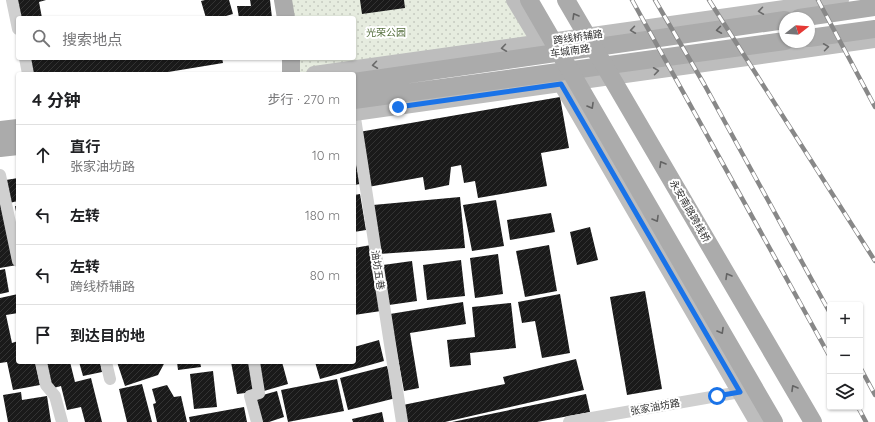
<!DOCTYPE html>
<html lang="zh">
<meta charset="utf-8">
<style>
:root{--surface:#fff;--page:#f2f2f2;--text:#202124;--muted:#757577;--line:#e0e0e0}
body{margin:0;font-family:Quicksand,"Noto Sans SC",sans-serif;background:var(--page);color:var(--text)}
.controls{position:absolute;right:12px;bottom:12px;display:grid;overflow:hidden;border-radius:4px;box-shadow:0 1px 3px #0004}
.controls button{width:36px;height:36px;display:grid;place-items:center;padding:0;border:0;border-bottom:1px solid var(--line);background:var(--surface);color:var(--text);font:20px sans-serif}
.compass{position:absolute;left:779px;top:12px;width:36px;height:36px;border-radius:50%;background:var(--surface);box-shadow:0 1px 3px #0004;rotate:73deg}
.stop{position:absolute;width:12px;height:12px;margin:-9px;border:3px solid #1a73e8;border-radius:50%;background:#fff}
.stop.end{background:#1a73e8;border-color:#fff;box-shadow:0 1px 4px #0008}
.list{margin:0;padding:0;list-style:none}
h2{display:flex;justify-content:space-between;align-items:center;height:52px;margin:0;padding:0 16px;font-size:17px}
h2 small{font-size:13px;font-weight:400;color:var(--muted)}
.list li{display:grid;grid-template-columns:26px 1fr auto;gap:12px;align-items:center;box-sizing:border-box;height:60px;padding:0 16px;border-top:1px solid var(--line)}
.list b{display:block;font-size:15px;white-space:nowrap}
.list p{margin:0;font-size:13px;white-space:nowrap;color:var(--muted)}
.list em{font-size:13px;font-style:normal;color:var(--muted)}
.icon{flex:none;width:22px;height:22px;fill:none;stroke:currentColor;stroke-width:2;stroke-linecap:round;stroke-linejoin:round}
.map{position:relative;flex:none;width:875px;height:422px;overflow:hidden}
.search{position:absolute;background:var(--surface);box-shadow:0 1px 3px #0004;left:16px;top:16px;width:340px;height:44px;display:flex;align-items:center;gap:10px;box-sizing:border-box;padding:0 14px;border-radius:4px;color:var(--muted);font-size:15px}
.panel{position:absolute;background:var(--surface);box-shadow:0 1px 3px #0004;left:16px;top:72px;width:340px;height:292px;border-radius:4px}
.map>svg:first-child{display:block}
.grass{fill:url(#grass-dots)}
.building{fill:url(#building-hatch)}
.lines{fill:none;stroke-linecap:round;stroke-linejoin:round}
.street{stroke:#d0d0d0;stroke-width:12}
.secondary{stroke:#bdbdbd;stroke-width:16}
.primary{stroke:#ababab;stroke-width:18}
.rail-casing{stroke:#888;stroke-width:4.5}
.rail{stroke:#fff;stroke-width:3;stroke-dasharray:9;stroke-linecap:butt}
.primary-bridge{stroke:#ababab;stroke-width:18}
.oneway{stroke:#6a6a6a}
.oneway2{stroke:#636363}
.route{stroke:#1a73e8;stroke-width:5}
.labels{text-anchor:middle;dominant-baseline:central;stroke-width:4;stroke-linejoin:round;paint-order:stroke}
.park-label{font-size:10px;fill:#56703f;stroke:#fff}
.street-label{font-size:10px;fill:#333;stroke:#fff}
</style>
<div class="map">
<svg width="875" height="422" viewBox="0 0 875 422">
<defs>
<pattern id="grass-dots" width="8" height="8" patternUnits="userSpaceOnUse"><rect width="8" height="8" fill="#e6ecdf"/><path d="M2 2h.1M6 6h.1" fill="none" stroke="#c6cbc0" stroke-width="1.8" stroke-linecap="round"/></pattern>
<pattern id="building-hatch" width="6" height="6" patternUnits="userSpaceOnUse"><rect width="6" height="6" fill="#1a1a1a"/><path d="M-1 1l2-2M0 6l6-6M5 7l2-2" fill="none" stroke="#333"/></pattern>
</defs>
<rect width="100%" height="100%" fill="#fff"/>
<!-- grass -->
<path class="grass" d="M 283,0 L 514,0 L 540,43 L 314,74 L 291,74 L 291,58 L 354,58 L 354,18 L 286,18 Z"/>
<!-- building -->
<path class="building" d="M 17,0 L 46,0 L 39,2 L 42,18 L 20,18 Z
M 205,0 L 229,0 L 233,14 L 219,18 L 206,18 L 201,1 Z
M 250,0 L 270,0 L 272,18 L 239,18 L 237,6 L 251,6 Z
M 360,0 L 404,0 L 405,8 L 362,14 Z
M 30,58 L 222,58 L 223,63 L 156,74 L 33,74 Z
M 560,97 L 569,148 L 541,153 L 547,186 L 478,198 L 475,181 L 464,183 L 461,165 L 451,167 L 449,185 L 425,190 L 423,177 L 368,187 L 359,132 Z
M 354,151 L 360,184 L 354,185 Z
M 18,178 L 18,201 L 5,204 L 17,265 L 0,268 L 0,181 Z
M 360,194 L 366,230 L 354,232 L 354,195 Z
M 460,197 L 465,248 L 379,254 L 373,205 Z
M 496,200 L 504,246 L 472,251 L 463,205 Z
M 15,206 L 18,206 L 18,217 L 17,217 Z
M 551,213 L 555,232 L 510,240 L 507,220 Z
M 590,227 L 598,260 L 577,265 L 570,232 Z
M 371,245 L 381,311 L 354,315 L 354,248 Z
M 549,245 L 557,291 L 525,297 L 516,251 Z
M 498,254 L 503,294 L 475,298 L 470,258 Z
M 461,260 L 465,296 L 427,300 L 423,265 Z
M 412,261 L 417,301 L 389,305 L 383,265 Z
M 5,269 L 9,292 L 0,294 L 0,270 Z
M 645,291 L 662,389 L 627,395 L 610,297 Z
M 18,294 L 18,313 L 6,315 L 12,343 L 18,341 L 18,362 L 35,362 L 40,385 L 13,390 L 7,362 L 0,363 L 0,298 Z
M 560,294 L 570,353 L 542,358 L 535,321 L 522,323 L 518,302 Z
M 463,302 L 466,324 L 410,333 L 419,388 L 404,391 L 390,314 Z
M 511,303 L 516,348 L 470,353 L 471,365 L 450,367 L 447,340 L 475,337 L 472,307 Z
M 379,340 L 384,361 L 320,379 L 315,362 L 354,362 L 354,347 Z
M 576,359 L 584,390 L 445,422 L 406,422 L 403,405 L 505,384 L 503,377 Z
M 43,362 L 70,362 L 75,382 L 91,378 L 102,422 L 85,422 L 81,407 L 67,410 L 61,386 L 50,389 Z
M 79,362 L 100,362 L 102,372 L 83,376 Z
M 117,362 L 165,362 L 158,375 L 125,386 Z
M 177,362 L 200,362 L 201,367 L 178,370 Z
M 231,362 L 249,362 L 254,392 L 237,394 Z
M 256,362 L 282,362 L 288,384 L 264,391 Z
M 387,366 L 396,398 L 348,410 L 340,378 Z
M 213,371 L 217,407 L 194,409 L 190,374 Z
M 337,379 L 344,411 L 288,422 L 281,390 Z
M 142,384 L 152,422 L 127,422 L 119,389 Z
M 167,385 L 174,397 L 181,396 L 187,422 L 157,422 L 153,404 L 156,403 L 152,389 Z
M 277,391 L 284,417 L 269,422 L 259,422 L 252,398 Z
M 21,392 L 22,400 L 47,396 L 51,422 L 8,422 L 3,395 Z
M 586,394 L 590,412 L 537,422 L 452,422 Z
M 244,407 L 247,422 L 190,422 L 189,417 Z
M 382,412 L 384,422 L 353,422 L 352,419 Z"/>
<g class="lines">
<!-- street -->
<path class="street" d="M 12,0 L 18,29
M 25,58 L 28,74
M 355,118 L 402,422
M 0,175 L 18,261
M 41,362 L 46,385 L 55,396 L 62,422
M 106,362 L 110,379
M 254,362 L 259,393 L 250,396 L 257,422
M 569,422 L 740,392"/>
<!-- secondary -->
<path class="secondary" d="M 514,0 L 540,43
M 314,74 L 841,0
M 561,84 L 757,422
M 354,113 L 875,40"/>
<!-- primary -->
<path class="primary" d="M 283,0 L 286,18
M 799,18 L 875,7
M 809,38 L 875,29
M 291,74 L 291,58
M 354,82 L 785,20
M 354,100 L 785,41
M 0,130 L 18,128
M 0,148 L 18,146"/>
<!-- rail casing -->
<g class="rail-casing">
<path id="rail" d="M 632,0 L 830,357
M 655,0 L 704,84 L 830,313
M 709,0 L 875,261
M 818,0 L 875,107
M 860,367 L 875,395
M 858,407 L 866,422"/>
</g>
<!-- rail -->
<use href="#rail" class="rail"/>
<!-- primary-bridge -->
<path class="primary-bridge" d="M 529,0 L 774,422
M 566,0 L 813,422"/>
</g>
<!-- one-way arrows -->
<defs><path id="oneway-chevron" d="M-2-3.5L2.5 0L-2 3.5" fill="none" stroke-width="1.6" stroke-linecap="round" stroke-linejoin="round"/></defs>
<g class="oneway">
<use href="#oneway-chevron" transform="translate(761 11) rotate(172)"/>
<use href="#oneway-chevron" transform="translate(633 30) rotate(172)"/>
<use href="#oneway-chevron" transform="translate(826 47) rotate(-8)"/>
<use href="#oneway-chevron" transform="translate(504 48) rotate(172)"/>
<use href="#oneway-chevron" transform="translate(375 65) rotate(172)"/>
<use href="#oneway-chevron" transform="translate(656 71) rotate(-8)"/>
</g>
<g class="oneway2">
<use href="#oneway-chevron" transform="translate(575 16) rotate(-120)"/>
<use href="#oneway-chevron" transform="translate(719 30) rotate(172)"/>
<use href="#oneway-chevron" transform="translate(591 106) rotate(60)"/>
<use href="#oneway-chevron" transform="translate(662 164) rotate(-120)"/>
<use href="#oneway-chevron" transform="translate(656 219) rotate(60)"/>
<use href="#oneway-chevron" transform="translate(728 276) rotate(-120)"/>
<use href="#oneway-chevron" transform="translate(721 331) rotate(60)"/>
<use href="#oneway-chevron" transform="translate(794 388) rotate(-120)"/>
</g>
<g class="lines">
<!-- route -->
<path class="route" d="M 398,107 L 561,84 L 740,392 L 717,396"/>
</g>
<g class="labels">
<!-- park labels -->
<g class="park-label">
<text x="386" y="32">光荣公园</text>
</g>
<!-- street labels -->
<g class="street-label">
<text transform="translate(578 37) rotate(-8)">跨线桥辅路</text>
<text transform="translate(570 51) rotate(-8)">车城南路</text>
<text transform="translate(690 211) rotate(60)">永安南路跨线桥</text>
<text transform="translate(378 270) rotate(81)">油坊五巷</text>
<text transform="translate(655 407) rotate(-10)">张家油坊路</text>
</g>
</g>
</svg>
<div class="controls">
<button>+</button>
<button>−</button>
<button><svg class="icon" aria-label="layers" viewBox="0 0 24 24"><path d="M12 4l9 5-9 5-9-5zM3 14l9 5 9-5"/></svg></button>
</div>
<svg class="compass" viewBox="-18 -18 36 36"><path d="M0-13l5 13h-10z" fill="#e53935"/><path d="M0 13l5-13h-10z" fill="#757577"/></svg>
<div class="stop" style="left:717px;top:396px"></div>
<div class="stop end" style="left:398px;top:107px"></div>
<div class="search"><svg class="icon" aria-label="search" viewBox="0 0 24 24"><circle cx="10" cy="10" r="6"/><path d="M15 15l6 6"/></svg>搜索地点</div>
<section class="panel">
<h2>4 分钟<small>步行 · 270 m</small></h2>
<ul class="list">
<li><svg class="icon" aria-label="ahead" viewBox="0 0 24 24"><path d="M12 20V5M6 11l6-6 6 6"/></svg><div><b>直行</b><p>张家油坊路</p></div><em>10 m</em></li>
<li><svg class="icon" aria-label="left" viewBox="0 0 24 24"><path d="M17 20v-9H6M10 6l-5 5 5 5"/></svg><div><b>左转</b></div><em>180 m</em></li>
<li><svg class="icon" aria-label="left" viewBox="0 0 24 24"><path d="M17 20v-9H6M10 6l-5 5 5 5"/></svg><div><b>左转</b><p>跨线桥辅路</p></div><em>80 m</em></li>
<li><svg class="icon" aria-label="arrive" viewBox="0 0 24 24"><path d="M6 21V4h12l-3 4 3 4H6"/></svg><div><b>到达目的地</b></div></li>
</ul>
</section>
</div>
